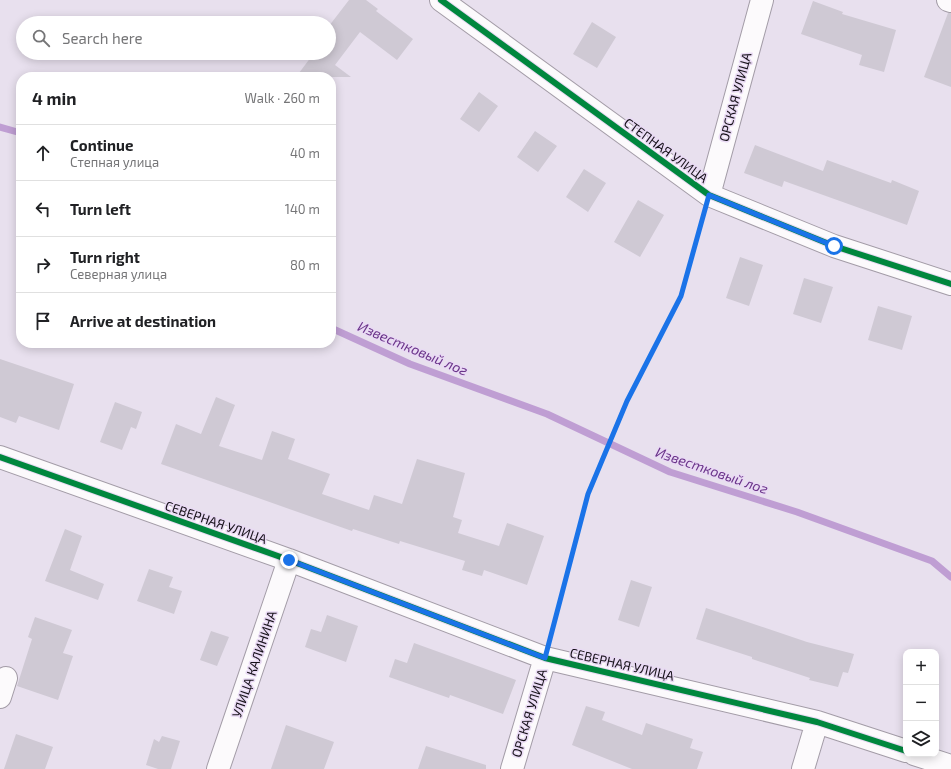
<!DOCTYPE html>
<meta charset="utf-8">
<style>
:root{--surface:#fff;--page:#f6f6f6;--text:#202124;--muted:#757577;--line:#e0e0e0}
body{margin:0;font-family:"Exo 2",sans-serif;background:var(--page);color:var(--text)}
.controls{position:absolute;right:12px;bottom:12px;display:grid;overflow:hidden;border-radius:8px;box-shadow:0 2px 10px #0003}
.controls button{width:36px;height:36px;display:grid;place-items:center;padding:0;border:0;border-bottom:1px solid var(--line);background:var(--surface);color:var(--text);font:20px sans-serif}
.stop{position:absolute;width:12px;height:12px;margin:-9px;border:3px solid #1a73e8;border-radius:50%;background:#fff}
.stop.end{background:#1a73e8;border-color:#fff;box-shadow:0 1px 4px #0008}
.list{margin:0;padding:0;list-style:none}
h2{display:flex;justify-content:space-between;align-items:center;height:52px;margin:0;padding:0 16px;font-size:17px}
h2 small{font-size:13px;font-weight:400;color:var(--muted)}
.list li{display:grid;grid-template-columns:26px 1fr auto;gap:12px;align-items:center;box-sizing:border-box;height:56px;padding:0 16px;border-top:1px solid var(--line)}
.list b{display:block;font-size:15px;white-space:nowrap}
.list p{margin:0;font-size:13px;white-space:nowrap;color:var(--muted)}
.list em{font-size:13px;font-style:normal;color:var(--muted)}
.icon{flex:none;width:22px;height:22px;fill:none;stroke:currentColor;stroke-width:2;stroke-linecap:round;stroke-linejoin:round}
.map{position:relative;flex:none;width:951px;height:769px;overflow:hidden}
.search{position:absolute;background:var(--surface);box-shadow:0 2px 10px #0003;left:16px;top:16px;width:320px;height:44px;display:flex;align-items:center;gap:10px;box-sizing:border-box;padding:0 14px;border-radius:22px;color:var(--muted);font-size:15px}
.panel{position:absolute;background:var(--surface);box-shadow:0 2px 10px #0003;left:16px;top:72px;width:320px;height:276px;border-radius:16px}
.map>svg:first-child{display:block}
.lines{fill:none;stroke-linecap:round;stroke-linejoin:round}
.stream{stroke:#bf9ed3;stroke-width:7}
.building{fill:#cfc9d4}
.minor-casing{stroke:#a39ca7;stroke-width:24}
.path{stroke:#d3d1d4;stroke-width:2.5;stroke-dasharray:2 2;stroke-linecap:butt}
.minor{stroke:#fcfafc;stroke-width:22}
.cycleway-casing{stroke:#e9daf4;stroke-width:8}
.cycleway{stroke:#00873e;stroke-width:6}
.route{stroke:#1a73e8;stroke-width:5}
.labels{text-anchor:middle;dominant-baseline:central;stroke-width:3;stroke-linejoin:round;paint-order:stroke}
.street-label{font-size:13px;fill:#161119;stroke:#e9daf4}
.water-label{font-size:14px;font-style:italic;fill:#6b348a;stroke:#e9daf4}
</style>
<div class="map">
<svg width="951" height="769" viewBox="0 0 951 769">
<rect width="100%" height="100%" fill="#e8e0ee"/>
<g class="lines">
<!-- stream -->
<path class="stream" d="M 0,127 L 21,133
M 331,328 L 410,364 L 547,414 L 670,472 L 797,512 L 932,561 L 951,577"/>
</g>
<!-- building -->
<path class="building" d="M 349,0 L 366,0 L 378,9 L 376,11 L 413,39 L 397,60 L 360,32 L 335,65 L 351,77 L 296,77 L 314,53 L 329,53 L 329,26 Z
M 813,1 L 843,12 L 842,14 L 896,30 L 884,72 L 859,65 L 862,55 L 801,34 Z
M 948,13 L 951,13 L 951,87 L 924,77 Z
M 592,22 L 616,37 L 597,68 L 573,54 Z
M 479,92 L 498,106 L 479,132 L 460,119 Z
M 535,131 L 557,146 L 538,172 L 517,157 Z
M 755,145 L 823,171 L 827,160 L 891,183 L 892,180 L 919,191 L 907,225 L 784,181 L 782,187 L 744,173 Z
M 584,169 L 606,183 L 588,212 L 566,197 Z
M 638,200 L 664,215 L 640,257 L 614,242 Z
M 740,257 L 763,265 L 749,306 L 726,298 Z
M 804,278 L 833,287 L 821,323 L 793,314 Z
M 878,306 L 912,316 L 902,350 L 868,340 Z
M 0,359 L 74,384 L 59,430 L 19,416 L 16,423 L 0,417 Z
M 216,397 L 235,405 L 219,446 L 262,460 L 272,431 L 295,439 L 288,459 L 330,474 L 322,494 L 369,510 L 374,495 L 402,504 L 417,459 L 465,473 L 453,517 L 462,520 L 458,533 L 499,546 L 507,523 L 544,536 L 527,585 L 484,570 L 482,576 L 462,570 L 465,561 L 400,541 L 399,544 L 353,529 L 352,531 L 161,464 L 176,424 L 201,434 Z
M 115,402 L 142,412 L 136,429 L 131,427 L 122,450 L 100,442 Z
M 65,529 L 82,536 L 70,570 L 104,584 L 98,600 L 45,581 Z
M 149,569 L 173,577 L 169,587 L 182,591 L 174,614 L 137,601 Z
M 631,580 L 652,587 L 639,627 L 618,620 Z
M 706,608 L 807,642 L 854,654 L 848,673 L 843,672 L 838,687 L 809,680 L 810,678 L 752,659 L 752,657 L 696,639 Z
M 327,615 L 358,626 L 346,662 L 305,647 L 311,629 L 321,632 Z
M 35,617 L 72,630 L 63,653 L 73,656 L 58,700 L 17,686 L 32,639 L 28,637 Z
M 211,631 L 229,637 L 217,666 L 200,660 Z
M 414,643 L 516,680 L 503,714 L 450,695 L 449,698 L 389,677 L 395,659 L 407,663 Z
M 586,706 L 605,712 L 602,720 L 642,735 L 646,723 L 693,739 L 690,748 L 703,752 L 697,769 L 632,769 L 572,745 Z
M 286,725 L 334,742 L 324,769 L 271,769 Z
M 16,734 L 53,747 L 45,769 L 4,769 Z
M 162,736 L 180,741 L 171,769 L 158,769 L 146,765 L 154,739 L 159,742 Z
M 426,746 L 486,765 L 486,769 L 418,769 Z"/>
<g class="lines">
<!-- minor casing -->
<g class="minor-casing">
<path id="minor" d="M 441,0 L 709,195 L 834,246 L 951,284
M 948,0 L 951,1
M 709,195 L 762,0
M 0,457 L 289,560 L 545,658 L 817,722 L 906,751
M 0,697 L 6,678
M 914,754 L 951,766
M 218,769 L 289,560
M 512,769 L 545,658
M 803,769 L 817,722"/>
</g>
<!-- path -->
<path class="path" d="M 551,636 L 588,494 L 627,401 L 681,296 L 703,217"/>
<!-- minor -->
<use href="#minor" class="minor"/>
<!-- cycleway casing -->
<g class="cycleway-casing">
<path id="cycleway" d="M 441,0 L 709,195 L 834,246 L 951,284
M 0,457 L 289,560 L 545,658 L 817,722 L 906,751"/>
</g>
<!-- cycleway -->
<use href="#cycleway" class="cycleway"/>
</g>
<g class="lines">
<!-- route -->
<path class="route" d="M 289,560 L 545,658 L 588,494 L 627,401 L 681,296 L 709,195 L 834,246"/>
</g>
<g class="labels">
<!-- street labels -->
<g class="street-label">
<text transform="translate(735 97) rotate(-75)">ОРСКАЯ УЛИЦА</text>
<text transform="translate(666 150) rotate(36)">СТЕПНАЯ УЛИЦА</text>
<text transform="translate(216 522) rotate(19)">СЕВЕРНАЯ УЛИЦА</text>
<text transform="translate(254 664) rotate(-71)">УЛИЦА КАЛИНИНА</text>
<text transform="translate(622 664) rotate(13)">СЕВЕРНАЯ УЛИЦА</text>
<text transform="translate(529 713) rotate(-73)">ОРСКАЯ УЛИЦА</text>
</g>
<!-- water labels -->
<g class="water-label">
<text transform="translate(413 348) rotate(23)">Известковый лог</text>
<text transform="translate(712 470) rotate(19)">Известковый лог</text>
</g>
</g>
</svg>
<div class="controls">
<button>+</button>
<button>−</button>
<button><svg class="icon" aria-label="layers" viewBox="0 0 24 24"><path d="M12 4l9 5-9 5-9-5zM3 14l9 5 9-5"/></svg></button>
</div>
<div class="stop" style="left:834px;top:246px"></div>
<div class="stop end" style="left:289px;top:560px"></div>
<div class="search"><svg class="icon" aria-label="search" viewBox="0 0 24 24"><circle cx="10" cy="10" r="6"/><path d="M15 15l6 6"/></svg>Search here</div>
<section class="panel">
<h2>4 min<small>Walk · 260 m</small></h2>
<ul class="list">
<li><svg class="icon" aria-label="ahead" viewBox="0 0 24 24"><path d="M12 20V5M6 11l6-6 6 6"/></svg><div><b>Continue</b><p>Степная улица</p></div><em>40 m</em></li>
<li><svg class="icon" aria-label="left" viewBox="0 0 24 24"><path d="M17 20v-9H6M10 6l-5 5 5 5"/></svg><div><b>Turn left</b></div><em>140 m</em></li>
<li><svg class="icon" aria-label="right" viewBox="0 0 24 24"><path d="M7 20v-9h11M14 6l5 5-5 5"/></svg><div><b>Turn right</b><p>Северная улица</p></div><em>80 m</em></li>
<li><svg class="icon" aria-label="arrive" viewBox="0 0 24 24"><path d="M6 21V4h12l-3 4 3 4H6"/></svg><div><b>Arrive at destination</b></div></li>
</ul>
</section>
</div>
